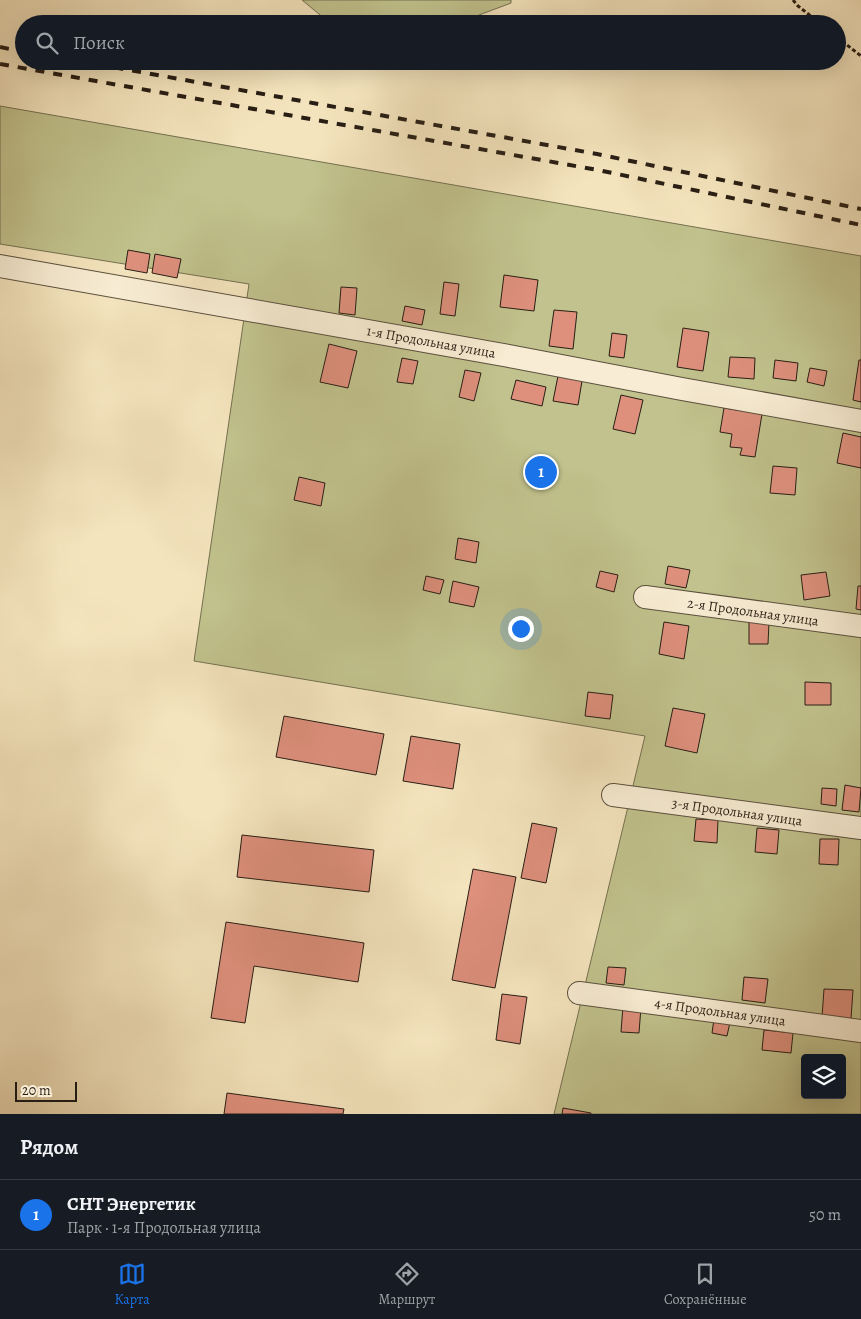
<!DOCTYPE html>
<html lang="ru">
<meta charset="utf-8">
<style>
:root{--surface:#171b24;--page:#20242c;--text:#f1f3f6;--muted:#9ea1a6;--line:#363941;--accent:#1a73e8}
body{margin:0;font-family:Alegreya,serif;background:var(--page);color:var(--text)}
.controls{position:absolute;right:15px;bottom:15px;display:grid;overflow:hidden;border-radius:5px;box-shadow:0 5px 20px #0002}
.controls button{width:45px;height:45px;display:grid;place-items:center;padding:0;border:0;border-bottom:1px solid var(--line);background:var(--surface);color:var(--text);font:25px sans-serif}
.scale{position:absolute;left:15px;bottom:12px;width:62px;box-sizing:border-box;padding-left:5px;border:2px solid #281e14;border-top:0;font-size:14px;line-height:18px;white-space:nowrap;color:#281e14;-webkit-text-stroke:4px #f8edd4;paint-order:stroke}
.you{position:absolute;left:520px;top:628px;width:18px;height:18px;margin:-12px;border:4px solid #fff;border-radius:50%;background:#1a73e8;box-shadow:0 0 0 8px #1a73e833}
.badge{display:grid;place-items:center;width:32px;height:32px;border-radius:50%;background:var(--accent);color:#fff;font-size:16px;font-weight:700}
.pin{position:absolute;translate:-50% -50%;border:2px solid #fff;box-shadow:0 1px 5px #0006}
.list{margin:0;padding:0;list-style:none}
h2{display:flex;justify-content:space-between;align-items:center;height:65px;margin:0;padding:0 20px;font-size:21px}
h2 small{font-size:16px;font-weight:400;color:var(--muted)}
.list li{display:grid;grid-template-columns:32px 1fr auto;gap:15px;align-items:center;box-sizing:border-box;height:70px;padding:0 20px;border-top:1px solid var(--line)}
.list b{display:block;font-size:19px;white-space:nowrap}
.list p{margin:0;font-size:16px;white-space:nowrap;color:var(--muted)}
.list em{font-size:16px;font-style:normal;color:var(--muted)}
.icon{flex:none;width:28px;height:28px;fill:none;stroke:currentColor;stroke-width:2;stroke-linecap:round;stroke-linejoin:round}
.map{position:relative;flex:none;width:861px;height:1114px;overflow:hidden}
.search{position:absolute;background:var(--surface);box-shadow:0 5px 20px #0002;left:15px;right:15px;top:15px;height:55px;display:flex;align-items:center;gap:12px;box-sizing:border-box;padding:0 18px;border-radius:28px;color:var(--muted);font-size:19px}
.sheet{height:135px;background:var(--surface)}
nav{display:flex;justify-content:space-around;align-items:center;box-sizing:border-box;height:70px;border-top:1px solid var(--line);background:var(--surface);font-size:14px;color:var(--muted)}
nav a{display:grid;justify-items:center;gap:2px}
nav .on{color:var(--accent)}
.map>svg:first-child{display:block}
.green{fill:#c1c28d;stroke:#747050;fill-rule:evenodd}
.building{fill:#de907d;stroke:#281e14}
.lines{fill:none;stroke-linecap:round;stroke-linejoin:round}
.minor-casing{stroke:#5b503e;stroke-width:24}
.path{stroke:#281e14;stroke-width:3;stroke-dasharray:4 2.5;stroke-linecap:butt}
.minor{stroke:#f8edd4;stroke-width:22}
.rail{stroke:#281e14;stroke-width:4;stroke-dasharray:9 9;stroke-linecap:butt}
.labels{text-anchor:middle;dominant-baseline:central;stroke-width:4;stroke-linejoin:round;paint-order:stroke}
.street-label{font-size:14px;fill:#281e14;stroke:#f8edd4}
</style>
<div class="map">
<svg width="861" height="1114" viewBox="0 0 861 1114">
<rect width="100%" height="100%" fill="#f4e4bd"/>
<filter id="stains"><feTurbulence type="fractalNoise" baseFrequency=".004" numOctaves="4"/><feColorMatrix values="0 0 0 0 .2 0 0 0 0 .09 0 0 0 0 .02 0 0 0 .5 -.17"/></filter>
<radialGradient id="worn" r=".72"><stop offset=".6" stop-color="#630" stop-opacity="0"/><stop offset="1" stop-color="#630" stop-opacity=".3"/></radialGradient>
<!-- green -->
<path class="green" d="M 302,0 L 511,0 L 511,3 L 455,24 L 331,24 Z
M 0,106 L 861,256 L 861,1114 L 554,1114 L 645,736 L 194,661 L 249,284 L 0,244 ZM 805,1058 L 842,1058 L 842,1095 L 805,1095 Z"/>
<!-- building -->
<path class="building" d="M 128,250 L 150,254 L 147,273 L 125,269 Z
M 155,254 L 181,259 L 177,278 L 152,273 Z
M 504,275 L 538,280 L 534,311 L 500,307 Z
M 444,282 L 459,284 L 455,316 L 440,314 Z
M 341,287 L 357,288 L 355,315 L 339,313 Z
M 405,306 L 425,310 L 422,325 L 402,321 Z
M 554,310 L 577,312 L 573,349 L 549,346 Z
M 683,328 L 709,332 L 703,371 L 677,367 Z
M 612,333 L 627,335 L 624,358 L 609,356 Z
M 329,344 L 357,351 L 348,388 L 320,382 Z
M 730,357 L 755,358 L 754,379 L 728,377 Z
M 402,358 L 418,361 L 413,384 L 397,382 Z
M 775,360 L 798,363 L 796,381 L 773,378 Z
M 859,360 L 861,360 L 861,402 L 853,400 Z
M 810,368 L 827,371 L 824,386 L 807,382 Z
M 465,370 L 481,373 L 474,401 L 459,397 Z
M 558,376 L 582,381 L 578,405 L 553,401 Z
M 516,380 L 546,387 L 542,406 L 511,399 Z
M 621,395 L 643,400 L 635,434 L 613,429 Z
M 724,408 L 762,414 L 755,457 L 740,455 L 742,448 L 730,447 L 732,434 L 720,432 Z
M 843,433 L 861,437 L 861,468 L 837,463 Z
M 773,466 L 797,468 L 795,495 L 770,493 Z
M 299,477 L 325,483 L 321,506 L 294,500 Z
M 458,538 L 479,542 L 476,563 L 455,559 Z
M 668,566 L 690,570 L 686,588 L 665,584 Z
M 600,571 L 618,575 L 614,592 L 596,587 Z
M 826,572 L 830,596 L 804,600 L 801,575 Z
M 426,576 L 444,580 L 440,594 L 423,590 Z
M 453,581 L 479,587 L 474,607 L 449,602 Z
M 858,586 L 861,586 L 861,610 L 856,609 Z
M 664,622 L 689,626 L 684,659 L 659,654 Z
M 749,622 L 769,622 L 768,644 L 749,644 Z
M 805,682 L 831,683 L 831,705 L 805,705 Z
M 588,692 L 613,695 L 610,719 L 585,716 Z
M 673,708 L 705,714 L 697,753 L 665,746 Z
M 284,716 L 384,734 L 376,775 L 276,757 Z
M 411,736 L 460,744 L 453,789 L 403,781 Z
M 845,785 L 861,788 L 859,812 L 842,810 Z
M 822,788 L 837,789 L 836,806 L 821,804 Z
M 696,819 L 718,820 L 717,843 L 694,841 Z
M 532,823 L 557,828 L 546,883 L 521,878 Z
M 757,828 L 779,830 L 777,854 L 755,852 Z
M 242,835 L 374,850 L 369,892 L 237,877 Z
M 820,839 L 839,839 L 838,865 L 819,864 Z
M 473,869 L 516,877 L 495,988 L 452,980 Z
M 226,922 L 364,943 L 358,982 L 254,966 L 245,1023 L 211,1018 Z
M 608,967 L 626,968 L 624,985 L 606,983 Z
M 744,977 L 768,979 L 765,1003 L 742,1000 Z
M 824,989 L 853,990 L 851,1019 L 822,1017 Z
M 502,994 L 527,997 L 520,1044 L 496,1040 Z
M 623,1006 L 641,1007 L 639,1033 L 621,1032 Z
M 714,1019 L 730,1022 L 727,1036 L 712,1033 Z
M 764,1030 L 793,1033 L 791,1053 L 762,1050 Z
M 227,1093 L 344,1109 L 343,1114 L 224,1114 Z
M 563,1108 L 591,1113 L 591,1114 L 562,1114 Z"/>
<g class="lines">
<!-- minor casing -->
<g class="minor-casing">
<path id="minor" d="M 0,266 L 509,356 L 682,389 L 861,421
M 645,597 L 861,626
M 613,795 L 861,828
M 579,993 L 861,1031"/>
</g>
<!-- path -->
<path class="path" d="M 793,0 L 798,6 L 821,24
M 837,37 L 861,56"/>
<!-- minor -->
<use href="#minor" class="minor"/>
<!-- rail -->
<path class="rail" d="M 0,47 L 24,52
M 79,61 L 597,154 L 861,209
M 0,64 L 598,170 L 861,225"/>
</g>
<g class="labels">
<!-- street labels -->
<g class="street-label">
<text transform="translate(431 342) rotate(10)">1-я Продольная улица</text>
<text transform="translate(753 612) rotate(8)">2-я Продольная улица</text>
<text transform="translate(737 812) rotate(8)">3-я Продольная улица</text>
<text transform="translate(720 1012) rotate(8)">4-я Продольная улица</text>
</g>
</g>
<rect width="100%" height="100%" filter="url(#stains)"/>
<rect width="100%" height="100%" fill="url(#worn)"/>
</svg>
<div class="controls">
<button><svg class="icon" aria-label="layers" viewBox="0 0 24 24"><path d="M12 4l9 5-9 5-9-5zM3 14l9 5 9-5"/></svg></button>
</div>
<div class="scale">20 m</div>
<div class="you"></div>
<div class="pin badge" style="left:541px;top:472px">1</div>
<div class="search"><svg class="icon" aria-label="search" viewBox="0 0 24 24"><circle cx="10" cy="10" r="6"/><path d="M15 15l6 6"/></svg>Поиск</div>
</div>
<section class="sheet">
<h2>Рядом<small></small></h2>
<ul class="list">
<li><span class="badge">1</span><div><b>СНТ Энергетик</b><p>Парк · 1-я Продольная улица</p></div><em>50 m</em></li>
</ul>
</section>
<nav>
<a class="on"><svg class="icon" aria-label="map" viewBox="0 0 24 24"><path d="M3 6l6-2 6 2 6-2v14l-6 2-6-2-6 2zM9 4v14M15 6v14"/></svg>Карта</a>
<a><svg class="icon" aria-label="directions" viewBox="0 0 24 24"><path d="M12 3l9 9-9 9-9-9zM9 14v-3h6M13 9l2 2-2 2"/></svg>Маршрут</a>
<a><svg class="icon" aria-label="saved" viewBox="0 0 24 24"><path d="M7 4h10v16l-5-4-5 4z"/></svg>Сохранённые</a>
</nav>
